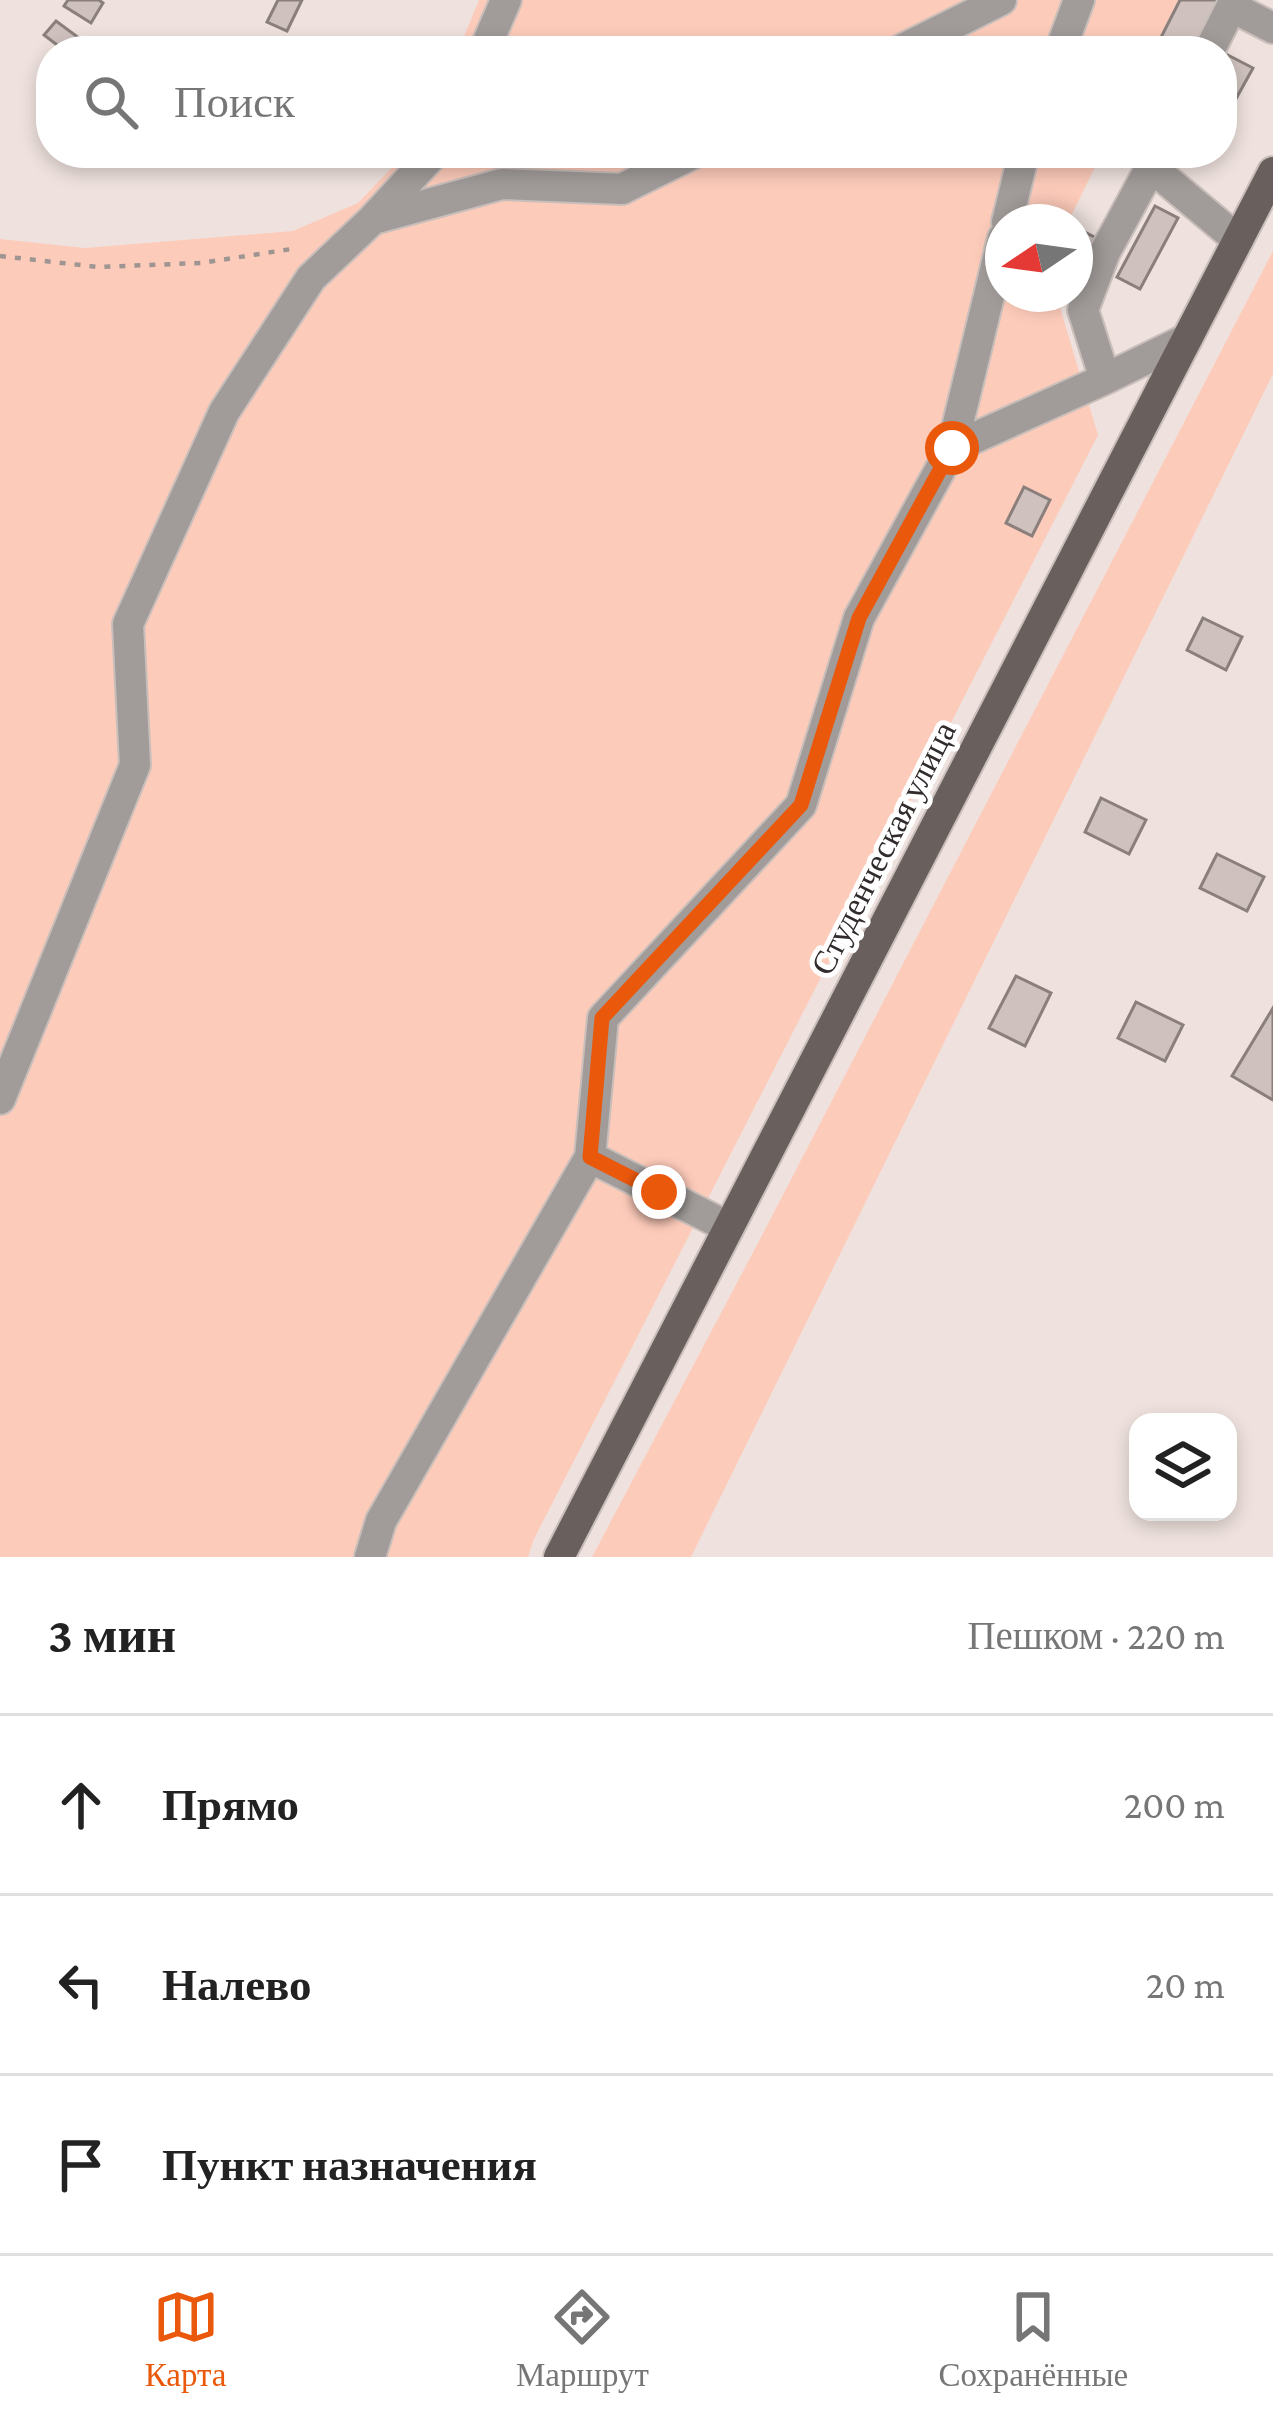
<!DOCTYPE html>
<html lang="ru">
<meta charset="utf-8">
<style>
:root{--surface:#fff;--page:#f2f2f2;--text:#222;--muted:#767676;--line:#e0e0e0;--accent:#ea580c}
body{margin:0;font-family:"Crimson Pro",serif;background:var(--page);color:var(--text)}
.controls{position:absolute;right:36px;bottom:36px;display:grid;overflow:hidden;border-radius:24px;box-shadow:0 6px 18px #0003}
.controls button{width:108px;height:108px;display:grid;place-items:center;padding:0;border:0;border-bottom:3px solid var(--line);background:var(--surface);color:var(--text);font:60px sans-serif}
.compass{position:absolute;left:985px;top:204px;width:108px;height:108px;border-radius:50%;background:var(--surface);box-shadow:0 6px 18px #0003;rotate:257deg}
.stop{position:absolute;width:36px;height:36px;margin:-27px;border:9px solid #ea580c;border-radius:50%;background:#fff}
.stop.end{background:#ea580c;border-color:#fff;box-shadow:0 3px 12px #0008}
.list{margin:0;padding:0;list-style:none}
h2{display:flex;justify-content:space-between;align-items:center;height:156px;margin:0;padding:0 48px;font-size:51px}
h2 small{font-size:39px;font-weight:400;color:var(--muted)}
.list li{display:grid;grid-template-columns:78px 1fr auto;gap:36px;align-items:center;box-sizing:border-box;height:180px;padding:0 48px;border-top:3px solid var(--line)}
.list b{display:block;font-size:45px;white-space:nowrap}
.list em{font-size:39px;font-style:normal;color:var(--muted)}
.icon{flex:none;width:66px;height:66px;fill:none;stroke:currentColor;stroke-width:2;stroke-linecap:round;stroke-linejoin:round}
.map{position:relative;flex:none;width:1273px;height:1557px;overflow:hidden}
.search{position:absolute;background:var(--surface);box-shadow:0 6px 18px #0003;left:36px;right:36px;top:36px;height:132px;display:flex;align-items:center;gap:30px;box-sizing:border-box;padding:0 42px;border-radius:48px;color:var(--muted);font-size:45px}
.sheet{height:696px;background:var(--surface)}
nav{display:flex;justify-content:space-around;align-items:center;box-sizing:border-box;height:168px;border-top:3px solid var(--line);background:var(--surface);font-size:33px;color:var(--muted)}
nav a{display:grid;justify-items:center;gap:6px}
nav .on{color:var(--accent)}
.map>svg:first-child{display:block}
.green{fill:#fdcbba}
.building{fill:#cfc2be;stroke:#8a7f7b;stroke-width:3}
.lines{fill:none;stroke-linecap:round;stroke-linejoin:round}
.minor-casing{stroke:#c9beba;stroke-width:34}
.major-casing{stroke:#c9beba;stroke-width:34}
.path{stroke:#9e9592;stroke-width:4.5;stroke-dasharray:6 9;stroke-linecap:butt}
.minor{stroke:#a19c9a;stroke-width:30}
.major{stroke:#69605d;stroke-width:30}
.route{stroke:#ea580c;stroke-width:15}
.labels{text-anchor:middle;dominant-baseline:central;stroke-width:10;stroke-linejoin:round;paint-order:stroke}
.street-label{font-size:33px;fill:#312c2b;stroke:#fff}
</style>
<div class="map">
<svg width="1273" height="1557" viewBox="0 0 1273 1557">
<rect width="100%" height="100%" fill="#efe2de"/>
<!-- green -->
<path class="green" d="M 479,0 L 1178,0 L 1153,51 L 458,51 Z
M 406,153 L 1102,153 L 1068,222 L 1003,222 L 1003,294 L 1056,294 L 1098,435 L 534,1539 L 528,1557 L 0,1557 L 0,239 L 85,248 L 293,231 L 358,203 Z
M 1273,251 L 1273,374 L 691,1557 L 592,1557 L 758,1243 Z"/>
<!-- building -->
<path class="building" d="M 68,0 L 99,0 L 103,3 L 91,23 L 64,6 Z
M 278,0 L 302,0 L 287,31 L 267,22 Z
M 1180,0 L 1222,0 L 1195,51 L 1154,51 Z
M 56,21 L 79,38 L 69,51 L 65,51 L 44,35 Z
M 1222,52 L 1253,68 L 1222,124 Z
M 1155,206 L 1178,218 L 1140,289 L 1117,277 Z
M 1075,227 L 1098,239 L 1076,281 L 1075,280 Z
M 1024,487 L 1050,500 L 1032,536 L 1006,523 Z
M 1203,618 L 1242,637 L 1226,670 L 1187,650 Z
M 1101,798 L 1146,820 L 1129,854 L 1085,832 Z
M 1217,854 L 1264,877 L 1247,911 L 1200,888 Z
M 1016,976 L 1051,993 L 1025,1046 L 989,1028 Z
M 1136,1002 L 1183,1025 L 1165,1061 L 1118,1038 Z
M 1273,1008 L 1273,1100 L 1232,1076 Z"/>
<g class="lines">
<!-- minor casing -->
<g class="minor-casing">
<path id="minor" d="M 1232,7 L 1273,28
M 484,51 L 506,0
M 899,51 L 1001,0
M 1060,51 L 1079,0
M 1209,51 L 1235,0
M 1158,153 L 1151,167 L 1238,240
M 373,219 L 502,184 L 622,189 L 694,153
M 1007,222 L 1024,153
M 1105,379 L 1083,310 L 1105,252 L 1151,167
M 952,448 L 1105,379 L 1187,339
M 0,1099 L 135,765 L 128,624 L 224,412 L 311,278 L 373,219 L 434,153
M 590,1157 L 728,1227
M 370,1557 L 381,1521 L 590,1157 L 603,1018 L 801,805 L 859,618 L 952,448 L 1003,238"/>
</g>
<!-- major casing -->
<g class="major-casing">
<path id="major" d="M 559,1557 L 1273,172"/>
</g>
<!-- path -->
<path class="path" d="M 0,256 L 98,267 L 201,263 L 298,248"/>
<!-- minor -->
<use href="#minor" class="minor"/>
<!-- major -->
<use href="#major" class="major"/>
</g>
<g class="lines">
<!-- route -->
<path class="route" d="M 659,1192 L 590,1157 L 602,1018 L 801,805 L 859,618 L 952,448"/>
</g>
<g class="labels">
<!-- street labels -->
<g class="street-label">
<text transform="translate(883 848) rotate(-63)">Студенческая улица</text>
</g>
</g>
</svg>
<div class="controls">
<button><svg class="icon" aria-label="layers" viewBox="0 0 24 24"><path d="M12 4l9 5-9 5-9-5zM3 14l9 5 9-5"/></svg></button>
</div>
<svg class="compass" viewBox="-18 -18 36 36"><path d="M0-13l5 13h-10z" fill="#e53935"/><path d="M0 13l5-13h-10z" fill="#767676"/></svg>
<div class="stop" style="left:952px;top:448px"></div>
<div class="stop end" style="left:659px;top:1192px"></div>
<div class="search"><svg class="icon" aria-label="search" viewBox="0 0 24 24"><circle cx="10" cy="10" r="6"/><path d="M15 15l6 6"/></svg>Поиск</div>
</div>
<section class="sheet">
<h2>3 мин<small>Пешком · 220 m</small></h2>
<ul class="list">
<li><svg class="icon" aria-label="ahead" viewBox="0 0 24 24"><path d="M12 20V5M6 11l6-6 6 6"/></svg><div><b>Прямо</b></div><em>200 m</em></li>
<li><svg class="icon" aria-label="left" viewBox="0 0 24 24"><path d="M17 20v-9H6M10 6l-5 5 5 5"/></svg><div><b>Налево</b></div><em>20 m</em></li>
<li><svg class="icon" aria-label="arrive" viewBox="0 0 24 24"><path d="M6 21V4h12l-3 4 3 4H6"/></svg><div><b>Пункт назначения</b></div></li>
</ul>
</section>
<nav>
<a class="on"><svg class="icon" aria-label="map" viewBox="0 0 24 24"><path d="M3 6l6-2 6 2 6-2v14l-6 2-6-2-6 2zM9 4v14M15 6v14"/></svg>Карта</a>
<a><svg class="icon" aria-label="directions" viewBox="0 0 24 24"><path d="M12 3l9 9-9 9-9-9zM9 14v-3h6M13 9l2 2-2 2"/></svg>Маршрут</a>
<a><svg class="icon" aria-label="saved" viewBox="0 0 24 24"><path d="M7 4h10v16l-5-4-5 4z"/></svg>Сохранённые</a>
</nav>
